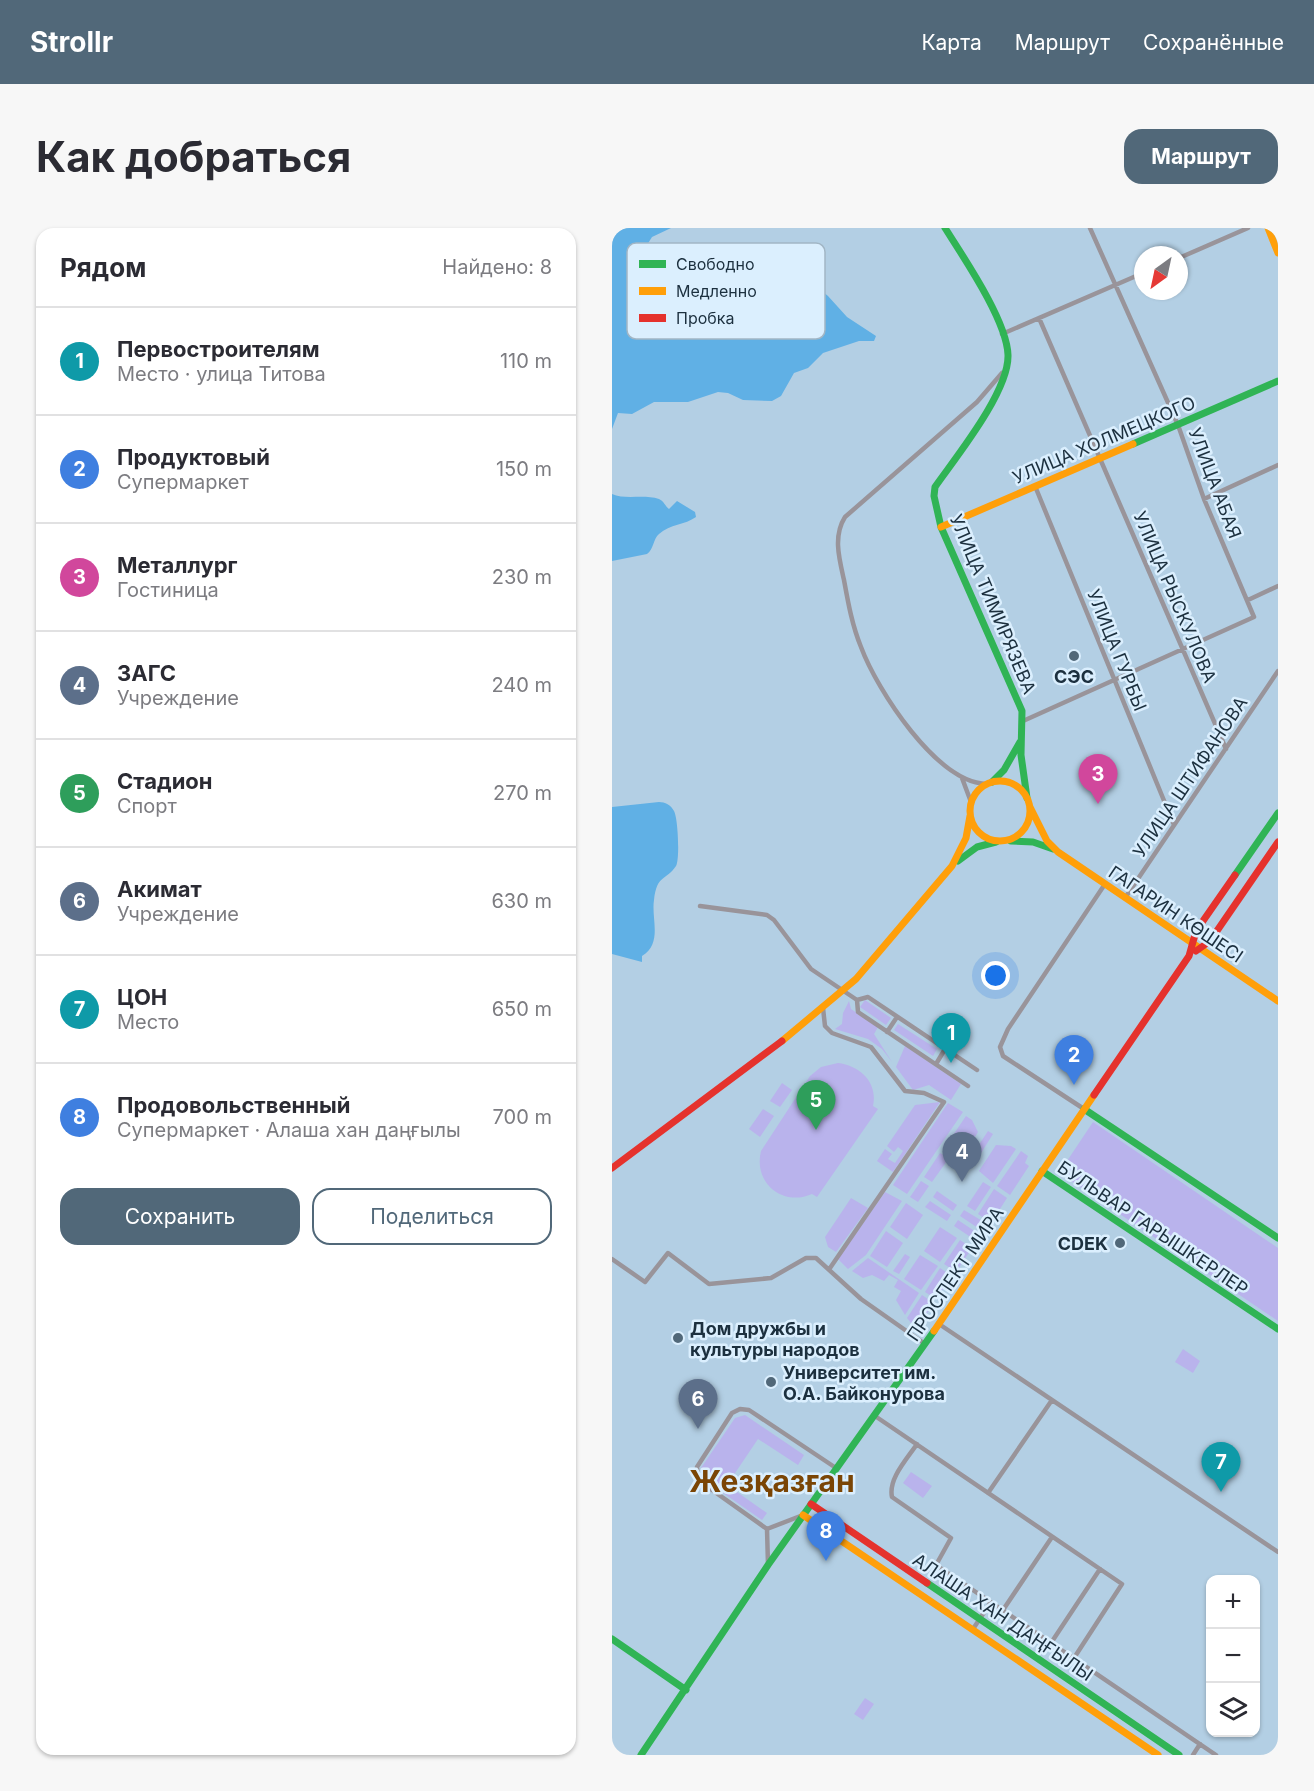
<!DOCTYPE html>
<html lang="ru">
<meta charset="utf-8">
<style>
:root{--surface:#fff;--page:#f7f7f7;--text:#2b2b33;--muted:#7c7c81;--line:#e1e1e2;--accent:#516879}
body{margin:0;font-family:Inter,sans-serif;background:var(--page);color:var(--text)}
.controls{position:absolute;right:18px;bottom:18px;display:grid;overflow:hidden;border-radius:12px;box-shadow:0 2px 4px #0004}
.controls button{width:54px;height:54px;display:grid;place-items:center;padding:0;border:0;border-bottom:2px solid var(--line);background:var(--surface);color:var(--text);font:30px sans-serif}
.compass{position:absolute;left:522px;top:18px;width:54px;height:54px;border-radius:50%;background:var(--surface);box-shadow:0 2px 4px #0004;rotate:213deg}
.you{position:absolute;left:384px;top:748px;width:21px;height:21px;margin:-15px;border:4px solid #fff;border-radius:50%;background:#1a73e8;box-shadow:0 0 0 9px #1a73e833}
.badge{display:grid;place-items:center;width:39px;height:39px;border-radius:50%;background:var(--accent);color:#fff;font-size:20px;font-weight:700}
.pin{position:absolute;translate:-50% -50px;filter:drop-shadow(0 2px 3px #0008)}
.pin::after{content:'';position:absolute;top:32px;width:21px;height:18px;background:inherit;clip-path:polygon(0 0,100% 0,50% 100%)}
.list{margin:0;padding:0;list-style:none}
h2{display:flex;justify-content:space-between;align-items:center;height:78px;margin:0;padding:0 24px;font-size:26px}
h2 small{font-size:20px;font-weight:400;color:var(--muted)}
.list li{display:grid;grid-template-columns:39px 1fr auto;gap:18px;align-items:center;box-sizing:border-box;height:108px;padding:0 24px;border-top:2px solid var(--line)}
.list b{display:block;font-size:22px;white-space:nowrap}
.list p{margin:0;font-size:20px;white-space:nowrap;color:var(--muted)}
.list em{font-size:20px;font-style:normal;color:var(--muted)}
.actions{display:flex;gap:12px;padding:18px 24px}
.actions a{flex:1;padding:14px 0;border:2px solid var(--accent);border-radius:18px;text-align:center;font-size:21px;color:var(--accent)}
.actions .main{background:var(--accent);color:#fff}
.icon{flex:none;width:33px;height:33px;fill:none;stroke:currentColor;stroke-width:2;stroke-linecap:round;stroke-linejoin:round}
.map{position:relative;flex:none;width:666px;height:1527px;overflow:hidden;border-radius:18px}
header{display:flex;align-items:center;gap:36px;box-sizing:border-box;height:84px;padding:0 30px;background:var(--accent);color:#fff}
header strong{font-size:28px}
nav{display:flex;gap:33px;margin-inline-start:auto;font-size:21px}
.intro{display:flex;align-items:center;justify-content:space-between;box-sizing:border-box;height:144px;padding:0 36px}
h1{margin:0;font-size:42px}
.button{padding:15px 27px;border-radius:18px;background:var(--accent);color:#fff;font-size:21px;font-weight:700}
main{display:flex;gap:36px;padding:0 36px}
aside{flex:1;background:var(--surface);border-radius:18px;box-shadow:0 2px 4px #0004}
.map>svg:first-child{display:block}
.green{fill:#b9b3ec}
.water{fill:#60b0e5}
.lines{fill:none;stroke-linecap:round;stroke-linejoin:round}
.street{stroke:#99949a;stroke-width:4.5}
.fast{stroke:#30b455;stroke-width:7}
.slow{stroke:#ff9f0a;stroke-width:7}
.jam{stroke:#e5322d;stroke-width:7}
.poi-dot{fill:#516879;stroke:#dbeffe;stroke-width:2}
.labels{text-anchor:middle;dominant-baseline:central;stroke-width:5;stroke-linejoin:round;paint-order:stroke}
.street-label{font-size:18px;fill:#1c303f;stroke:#dbeffe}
.poi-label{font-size:18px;font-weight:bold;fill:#1c303f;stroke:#dbeffe;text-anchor:start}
.town-label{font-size:30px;font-weight:bold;fill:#7a4505;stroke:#dbeffe}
.key{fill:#dbeffe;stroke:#a2b6c5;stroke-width:1.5}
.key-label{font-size:16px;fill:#1c303f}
</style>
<header>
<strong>Strollr</strong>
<nav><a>Карта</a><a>Маршрут</a><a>Сохранённые</a></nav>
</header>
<div class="intro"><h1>Как добраться</h1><a class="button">Маршрут</a></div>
<main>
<aside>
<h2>Рядом<small>Найдено: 8</small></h2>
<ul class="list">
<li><span class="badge" style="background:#0f9aa8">1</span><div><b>Первостроителям</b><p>Место · улица Титова</p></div><em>110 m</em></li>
<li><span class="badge" style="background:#3f7fe0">2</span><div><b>Продуктовый</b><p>Супермаркет</p></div><em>150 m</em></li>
<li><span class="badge" style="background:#d1479c">3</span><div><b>Металлург</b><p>Гостиница</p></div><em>230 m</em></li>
<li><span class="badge" style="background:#5c6f8a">4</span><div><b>ЗАГС</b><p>Учреждение</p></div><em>240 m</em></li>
<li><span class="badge" style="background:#2e9e5b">5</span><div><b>Стадион</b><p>Спорт</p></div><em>270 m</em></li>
<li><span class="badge" style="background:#5c6f8a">6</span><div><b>Акимат</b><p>Учреждение</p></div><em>630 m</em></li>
<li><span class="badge" style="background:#0f9aa8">7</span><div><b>ЦОН</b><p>Место</p></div><em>650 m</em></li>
<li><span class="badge" style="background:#3f7fe0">8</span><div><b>Продовольственный</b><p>Супермаркет · Алаша хан даңғылы</p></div><em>700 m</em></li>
</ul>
<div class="actions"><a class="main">Сохранить</a><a>Поделиться</a></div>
</aside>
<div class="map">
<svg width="666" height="1527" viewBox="0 0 666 1527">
<rect width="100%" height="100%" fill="#b3cfe4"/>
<!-- green -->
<path class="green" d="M 253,772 L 279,790 L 274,797 L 248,779 Z
M 237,773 L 239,781 L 266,799 L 262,806 L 280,834 L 270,821 L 256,811 L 223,801 L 230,796 L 231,785 Z
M 286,796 L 325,821 L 321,828 L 282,802 Z
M 293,818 L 349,856 L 339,872 L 317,857 L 301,862 L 284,839 Z
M 226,835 C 249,838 266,855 261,878 L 266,881 L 205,969 L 200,966 C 171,979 141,955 149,923 L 198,848 L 209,839 Z
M 170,855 L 180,862 L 168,879 L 158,873 Z
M 328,874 L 281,944 L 265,933 L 273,921 L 280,926 L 276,931 L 283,935 L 291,923 L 286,919 L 282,924 L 275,918 L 303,877 Z
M 336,875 L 351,884 L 295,966 L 281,957 Z
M 151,881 L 162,888 L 148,909 L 137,901 Z
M 354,888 L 360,892 L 366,904 L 349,931 L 331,922 Z
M 481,894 L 666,1020 L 666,1093 L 447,945 Z
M 376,903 L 381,906 L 361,938 L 355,935 Z
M 384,917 L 399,918 L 404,921 L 381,955 L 367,943 Z
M 409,923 L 416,928 L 413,935 L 417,938 L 398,967 L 385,958 Z
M 328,925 L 337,930 L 320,954 L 312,949 Z
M 309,953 L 317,958 L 306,974 L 298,969 Z
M 371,954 L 379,959 L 363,983 L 355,978 Z
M 382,961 L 395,970 L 379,995 L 366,986 Z
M 325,963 L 345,977 L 341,983 L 321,969 Z
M 273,964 L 290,973 L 254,1027 L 236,1041 L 226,1031 Z
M 239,970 L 256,980 L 224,1024 L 216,1019 L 213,1009 Z
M 318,973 L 339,987 L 335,993 L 313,979 Z
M 294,975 L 311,987 L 295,1011 L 278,999 Z
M 352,982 L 377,997 L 372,1004 L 348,988 Z
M 346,992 L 370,1008 L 366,1014 L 342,998 Z
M 328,999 L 345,1010 L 328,1034 L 312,1023 Z
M 274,1003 L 291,1015 L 275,1039 L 258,1028 Z
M 348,1012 L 360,1020 L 344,1044 L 332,1036 Z
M 293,1026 L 298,1029 L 287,1046 L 281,1043 Z
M 308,1027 L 326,1038 L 309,1062 L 292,1051 Z
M 256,1030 L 307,1065 L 293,1087 L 284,1072 L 289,1063 L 282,1059 L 286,1052 L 277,1047 L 272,1053 L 260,1047 L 251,1050 L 240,1043 Z
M 328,1040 L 340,1048 L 324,1071 L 313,1064 Z
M 310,1067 L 322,1075 L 304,1101 L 295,1090 Z
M 571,1121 L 588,1133 L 581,1145 L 563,1134 Z
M 133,1187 L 192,1227 L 186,1237 L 146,1211 L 115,1257 L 155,1285 L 150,1292 L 91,1251 L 89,1240 L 123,1190 Z
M 299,1244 L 320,1258 L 311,1270 L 291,1255 Z
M 253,1470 L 262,1476 L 251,1492 L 242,1486 Z"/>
<!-- water -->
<path class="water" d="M 0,0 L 59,0 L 40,9 L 35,17 L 36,22 L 50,30 L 108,40 L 130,35 L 177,36 L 216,68 L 235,89 L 264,108 L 262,113 L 247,113 L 211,125 L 196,140 L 182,145 L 169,168 L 160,173 L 131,172 L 116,165 L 106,164 L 76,174 L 42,174 L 20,186 L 6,185 L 0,201 Z
M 0,266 C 13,272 32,266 47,271 C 52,273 53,278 57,281 L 65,273 L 83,284 L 84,289 C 73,297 58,296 47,306 C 41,311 42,321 35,326 L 0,333 Z
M 47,574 C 53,574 59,577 62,583 C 66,590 68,631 64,638 C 54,653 45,646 42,672 C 39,691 51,715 30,728 L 30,734 L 0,726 L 0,579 Z"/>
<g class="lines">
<!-- street -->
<path class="street" d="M 567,30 L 636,0
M 427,90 L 614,521
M 390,106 L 531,45
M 423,258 L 562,597
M 592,271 L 666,237
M 636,372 L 666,358
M 411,493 L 642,389 L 592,271 L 566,197 L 478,0
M 350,550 L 359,574
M 375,556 C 325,555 265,462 249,419 C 240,397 236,374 232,352 C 227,330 221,308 233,289 L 365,174 L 390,145
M 513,670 L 666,443
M 88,678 L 155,687 L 162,692 L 199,741 L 245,772
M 211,780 L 213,798 L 220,805 L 259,819 L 293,863 L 312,865 L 332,874 L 218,1040
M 275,804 L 285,789
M 324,836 L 333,821
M 356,858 L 246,784 L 245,772 L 256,769 L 365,842
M 472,881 L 391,828 L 388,819 L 396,801 L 493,656
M 0,1031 L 33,1054 L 56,1025 L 97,1056 L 159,1050 L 194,1030 L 204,1030 L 249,1071 L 313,1116
M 327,1096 L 666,1324
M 263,1188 L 510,1356 L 462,1430
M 305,1216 C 295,1231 276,1251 280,1269 L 339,1310 L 324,1337 L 604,1527
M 376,1265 L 440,1172
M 155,1301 L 86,1252 L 85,1239 L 120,1185 L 128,1181 L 137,1182 L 224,1240
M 156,1337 L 155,1301 L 191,1287
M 391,1382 L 440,1309
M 361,1401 L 379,1374
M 439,1415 L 488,1341
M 581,1527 L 588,1516"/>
<!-- fast -->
<path class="fast" d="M 333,0 C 352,30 395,93 396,127 C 397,164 344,229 323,259 L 322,268 L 329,299 L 410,483 L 409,527 L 415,570
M 521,216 L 666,153
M 380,554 L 392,542 L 408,514
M 399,613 L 421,614 L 441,621
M 346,633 L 365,619 L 384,614
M 623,647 L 666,585
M 472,881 L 666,1010
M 430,943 L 666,1101
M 315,1355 L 567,1527
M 0,1411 L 74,1462
M 29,1527 L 156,1337 L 322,1103"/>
<!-- slow -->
<path class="slow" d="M 656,0 L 666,25
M 329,299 L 521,216
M358 583a30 30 0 1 1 60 0a30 30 0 1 1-60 0Z
M 418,579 L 435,613 L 446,624 L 666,773
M 170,813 L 244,751 L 340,638 L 354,610 L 358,588
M 322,1103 L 482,867
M 191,1287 L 546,1527"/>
<!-- jam -->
<path class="jam" d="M 584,723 L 598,713 L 666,614
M 482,867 L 577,728 L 584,703 L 623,647
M 0,940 L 170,813
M 199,1276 L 315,1355"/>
</g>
<!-- markers -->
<g class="poi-dot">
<circle cx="462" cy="428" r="6"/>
<circle cx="508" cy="1015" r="6"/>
<circle cx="66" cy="1110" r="6"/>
<circle cx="159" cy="1154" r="6"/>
</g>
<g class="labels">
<!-- street labels -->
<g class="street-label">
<text transform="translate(492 212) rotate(-23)">УЛИЦА ХОЛМЕЦКОГО</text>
<text transform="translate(603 255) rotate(69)">УЛИЦА АБАЯ</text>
<text transform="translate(563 369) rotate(67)">УЛИЦА РЫСКУЛОВА</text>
<text transform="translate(381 376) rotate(67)">УЛИЦА ТИМИРЯЗЕВА</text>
<text transform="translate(505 422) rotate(68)">УЛИЦА ГУРБЫ</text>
<text transform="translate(578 549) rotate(-56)">УЛИЦА ШТИФАНОВА</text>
<text transform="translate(564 686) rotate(34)">ГАГАРИН КӨШЕСІ</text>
<text transform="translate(541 1000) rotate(34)">БУЛЬВАР ГАРЫШКЕРЛЕР</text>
<text transform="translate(343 1046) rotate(-56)">ПРОСПЕКТ МИРА</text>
<text transform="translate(391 1389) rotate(34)">АЛАША ХАН ДАҢҒЫЛЫ</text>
</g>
<!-- poi labels -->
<g class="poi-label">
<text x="462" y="448" text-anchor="middle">СЭС</text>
<text x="496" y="1015" text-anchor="end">CDEK</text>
<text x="78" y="1100">Дом дружбы и<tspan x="78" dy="21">культуры народов</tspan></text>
<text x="171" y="1144">Университет им.<tspan x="171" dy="21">О.А. Байконурова</tspan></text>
</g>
<!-- town labels -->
<g class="town-label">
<text x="160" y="1253">Жезқазған</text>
</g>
</g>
<!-- legend -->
<rect x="15" y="15" width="198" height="96" rx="9" class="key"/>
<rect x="27" y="32" width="27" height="8" fill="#30b455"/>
<rect x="27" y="59" width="27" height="8" fill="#ff9f0a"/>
<rect x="27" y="86" width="27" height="8" fill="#e5322d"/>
<g class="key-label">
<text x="64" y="42">Свободно</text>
<text x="64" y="69">Медленно</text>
<text x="64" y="96">Пробка</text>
</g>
</svg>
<div class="controls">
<button>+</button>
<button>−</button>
<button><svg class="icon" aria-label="layers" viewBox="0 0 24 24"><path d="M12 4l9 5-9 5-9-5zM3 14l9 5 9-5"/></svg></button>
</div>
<svg class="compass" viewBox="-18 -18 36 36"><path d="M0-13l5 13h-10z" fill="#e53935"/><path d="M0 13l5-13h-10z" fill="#7c7c81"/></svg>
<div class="you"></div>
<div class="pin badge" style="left:339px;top:835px;background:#0f9aa8">1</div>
<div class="pin badge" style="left:462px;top:857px;background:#3f7fe0">2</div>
<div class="pin badge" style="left:486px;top:576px;background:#d1479c">3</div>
<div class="pin badge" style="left:350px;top:954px;background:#5c6f8a">4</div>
<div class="pin badge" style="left:204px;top:902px;background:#2e9e5b">5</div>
<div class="pin badge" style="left:86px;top:1201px;background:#5c6f8a">6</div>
<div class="pin badge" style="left:609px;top:1264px;background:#0f9aa8">7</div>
<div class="pin badge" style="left:214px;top:1333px;background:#3f7fe0">8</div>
</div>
</main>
